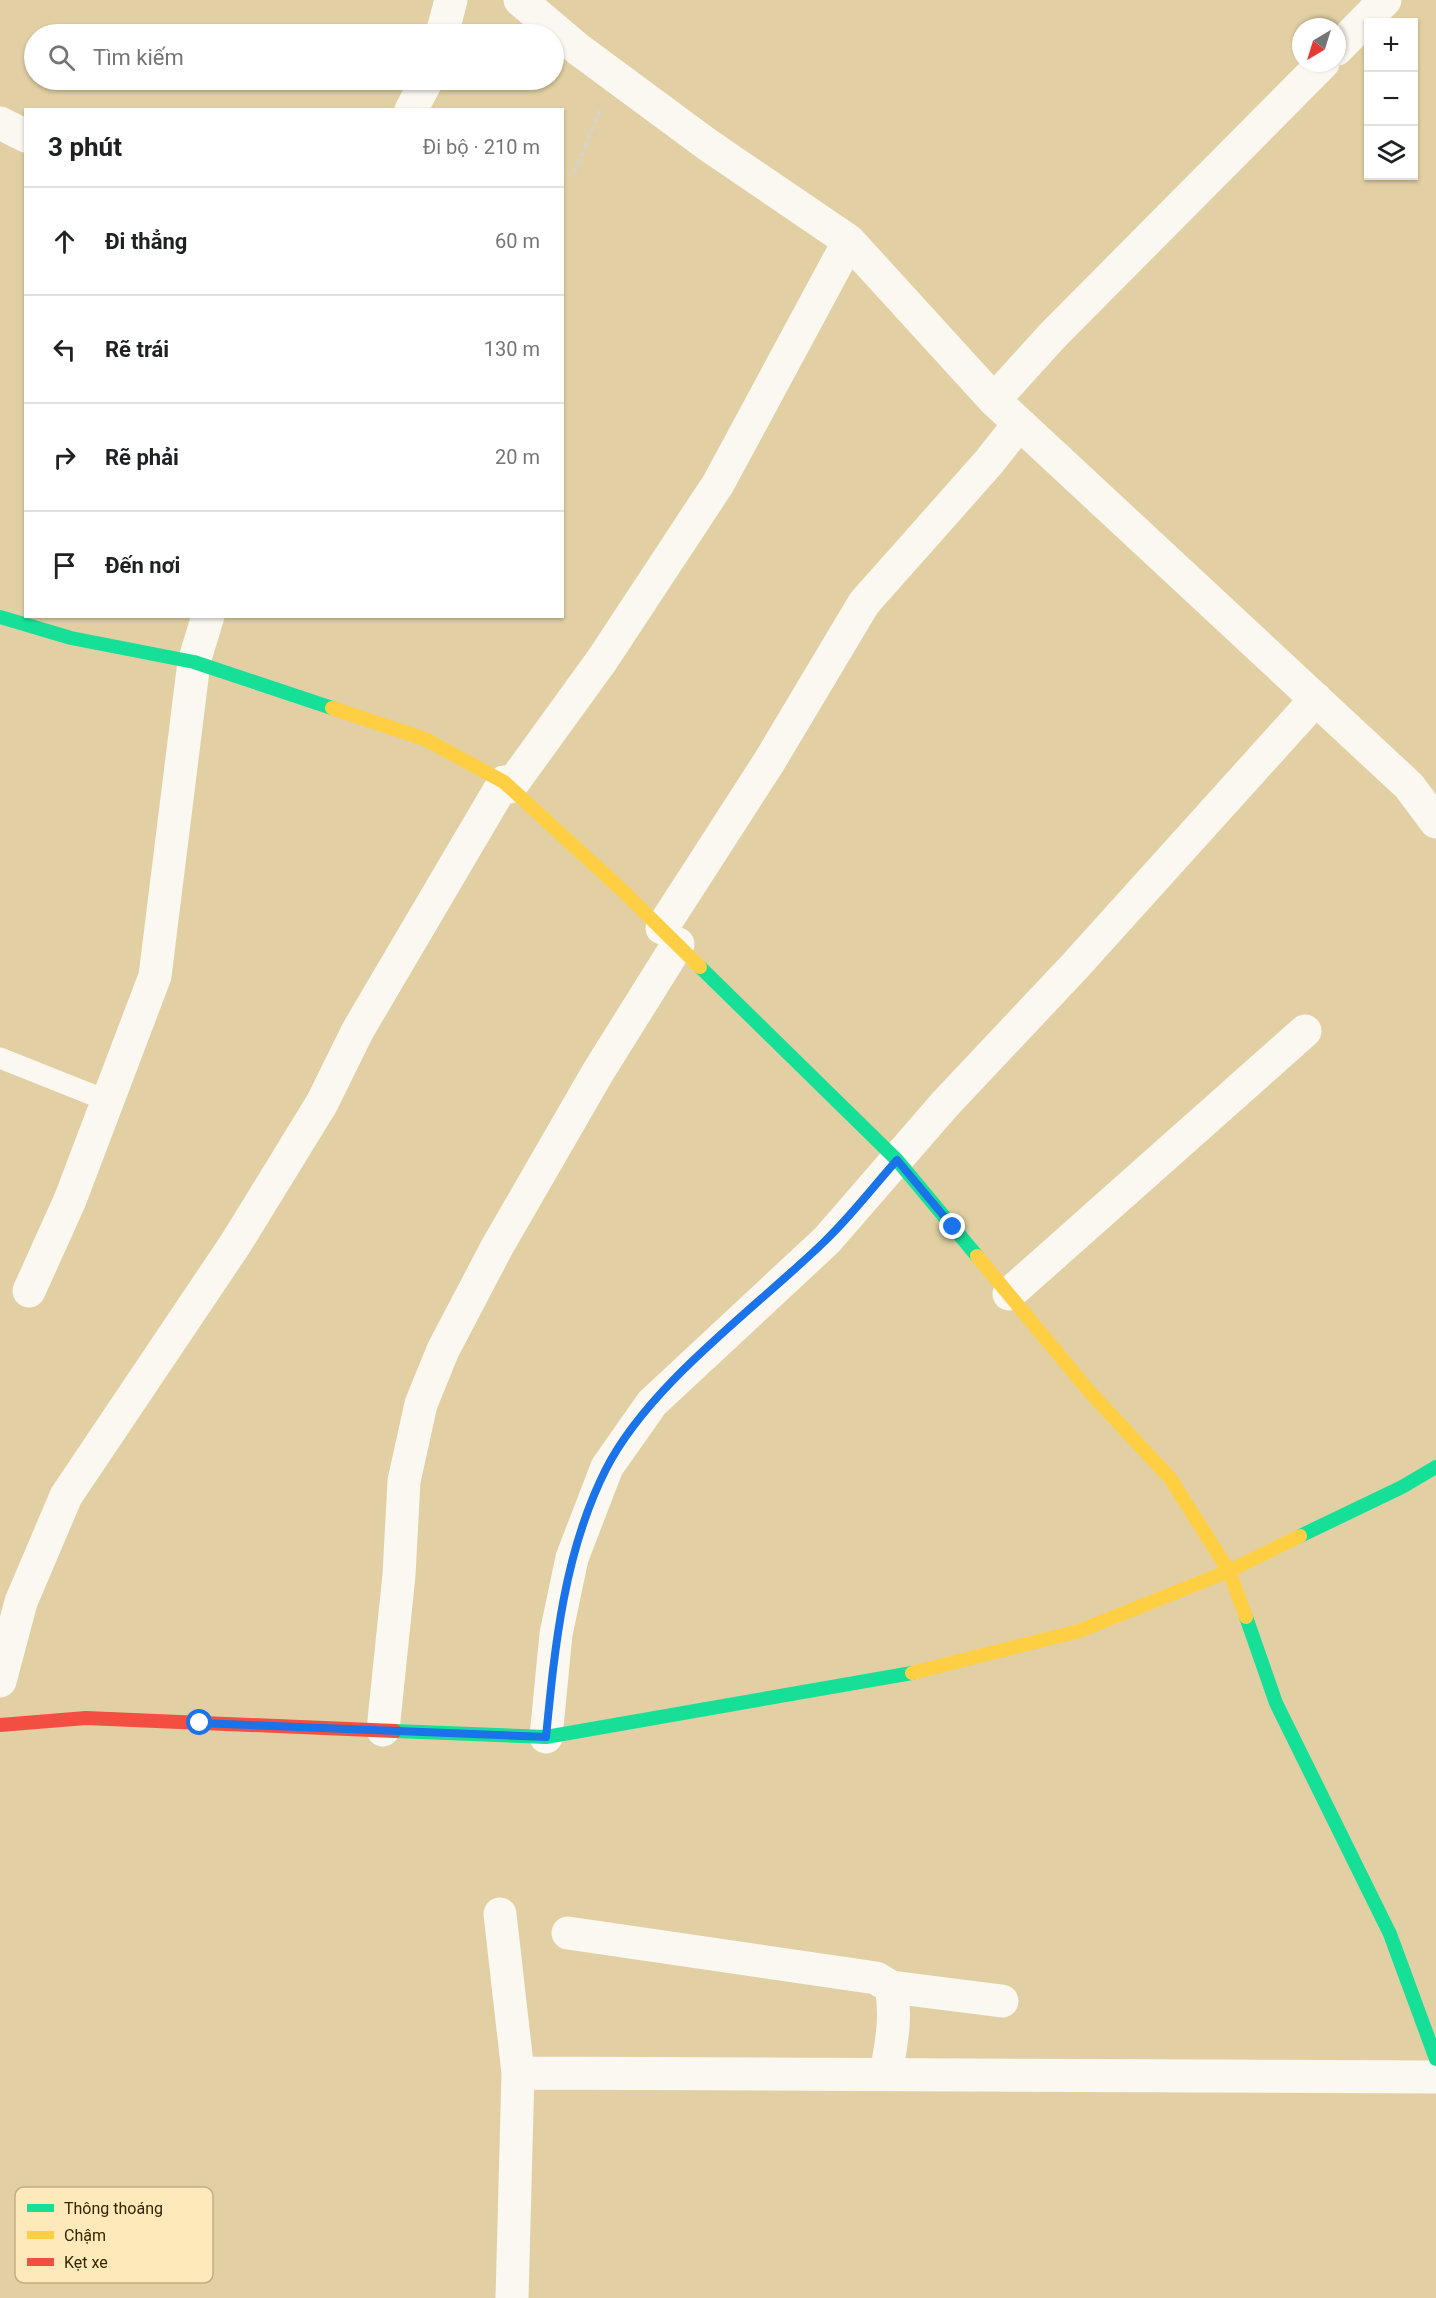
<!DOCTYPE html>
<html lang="vi">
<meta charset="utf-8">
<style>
:root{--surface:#fff;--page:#f2f2f2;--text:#202124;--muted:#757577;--line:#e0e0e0}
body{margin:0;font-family:Roboto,sans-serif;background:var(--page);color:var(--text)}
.controls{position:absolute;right:18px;top:18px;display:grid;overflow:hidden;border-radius:0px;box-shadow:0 2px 4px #0004}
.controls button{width:54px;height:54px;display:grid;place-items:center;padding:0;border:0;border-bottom:2px solid var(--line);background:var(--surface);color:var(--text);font:30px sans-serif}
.compass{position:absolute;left:1292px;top:18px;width:54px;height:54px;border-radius:50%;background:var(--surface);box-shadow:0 2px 4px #0004;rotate:218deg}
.stop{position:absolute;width:18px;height:18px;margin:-14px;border:4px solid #1a73e8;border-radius:50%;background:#fff}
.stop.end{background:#1a73e8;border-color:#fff;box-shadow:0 2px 6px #0008}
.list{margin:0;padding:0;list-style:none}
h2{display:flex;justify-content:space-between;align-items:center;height:78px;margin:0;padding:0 24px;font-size:26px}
h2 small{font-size:20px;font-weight:400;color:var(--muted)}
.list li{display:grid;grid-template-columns:39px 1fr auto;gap:18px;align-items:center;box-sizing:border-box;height:108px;padding:0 24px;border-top:2px solid var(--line)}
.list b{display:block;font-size:22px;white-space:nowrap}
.list em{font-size:20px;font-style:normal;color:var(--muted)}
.icon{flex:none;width:33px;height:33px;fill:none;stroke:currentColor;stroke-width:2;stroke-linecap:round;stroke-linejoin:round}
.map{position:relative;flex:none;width:1436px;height:2298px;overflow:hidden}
.search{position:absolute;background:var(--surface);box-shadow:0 2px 4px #0004;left:24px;top:24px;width:540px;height:66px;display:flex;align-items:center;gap:15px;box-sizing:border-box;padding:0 21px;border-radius:33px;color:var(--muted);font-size:22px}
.panel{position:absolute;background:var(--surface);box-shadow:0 2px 4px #0004;left:24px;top:108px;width:540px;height:510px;border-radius:0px}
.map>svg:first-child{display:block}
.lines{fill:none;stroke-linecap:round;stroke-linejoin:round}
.path{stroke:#d9d2c3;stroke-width:4;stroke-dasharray:6 3;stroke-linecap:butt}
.lane{stroke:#fbf8f1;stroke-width:21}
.street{stroke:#fbf8f1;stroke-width:33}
.fast{stroke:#16e098;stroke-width:14}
.slow{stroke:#ffcf43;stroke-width:14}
.jam{stroke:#f24e42;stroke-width:14}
.route{stroke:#1a73e8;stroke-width:8}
.key{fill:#fee9ba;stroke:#c1ae83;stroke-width:1.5}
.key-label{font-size:16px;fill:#332502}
</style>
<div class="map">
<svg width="1436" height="2298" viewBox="0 0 1436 2298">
<rect width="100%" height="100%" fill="#e2d0a4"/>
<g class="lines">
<!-- path -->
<path class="path" d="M 574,173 L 600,110"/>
<!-- lane -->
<path class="lane" d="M 0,1058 L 108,1101"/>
<!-- street -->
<path class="street" d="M 520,0 L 578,49 L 708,145 L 849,241 L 994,400 L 1409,786 L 1436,822
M 442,34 L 451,0
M 1337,49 L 1385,0
M 411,110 L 427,80
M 0,123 L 26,136
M 994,400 L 1053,335 L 1323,63
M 510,787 L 602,660 L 718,484 L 849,241
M 662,928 L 769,762 L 864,603 L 989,462 L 1019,424
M 29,1291 L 70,1200 L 155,976 L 194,662 L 208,616
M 1009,1294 L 1305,1031
M 0,1681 L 21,1602 L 66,1496 L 236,1243 L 322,1103 L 358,1030 L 504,782
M 383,1730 L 399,1575 L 404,1481 L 421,1404 L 443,1350 L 497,1247 L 598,1072 L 678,944
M 546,1737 L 556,1634 L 572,1558 L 607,1467 L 652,1403 L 827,1240 L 945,1104 L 1075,966 L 1316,699
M 500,1914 L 518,2073 L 512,2298
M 568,1933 L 876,1978 L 891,1987 C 897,2017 891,2045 886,2074
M 891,1987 L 1002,2001
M 518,2073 L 1436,2077"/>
<!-- fast -->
<path class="fast" d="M 0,617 L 71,638 L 194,662 L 332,708
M 700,967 L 897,1160 L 977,1256
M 1300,1536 L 1402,1487 L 1436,1467
M 1246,1617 L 1276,1703 L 1390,1934 L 1436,2059
M 395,1731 L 546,1737 L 912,1673"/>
<!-- slow -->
<path class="slow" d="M 332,708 L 425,739 L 504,782 L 622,890 L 700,967
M 977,1256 L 1089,1391 L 1170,1478 L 1229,1571 L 1246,1617
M 912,1673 L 1079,1631 L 1229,1571 L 1300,1536"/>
<!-- jam -->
<path class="jam" d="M 0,1725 L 86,1718 L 395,1731"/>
</g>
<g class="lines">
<!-- route -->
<path class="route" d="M 200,1723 L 546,1737 C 555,1645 564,1552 606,1469 C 650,1383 755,1309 825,1241 C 851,1216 873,1187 897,1160 L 953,1227"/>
</g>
<!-- legend -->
<rect x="15" y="2187" width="198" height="96" rx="9" class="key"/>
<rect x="27" y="2204" width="27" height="8" fill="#16e098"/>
<rect x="27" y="2231" width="27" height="8" fill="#ffcf43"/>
<rect x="27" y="2258" width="27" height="8" fill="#f24e42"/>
<g class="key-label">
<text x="64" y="2214">Thông thoáng</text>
<text x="64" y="2241">Chậm</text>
<text x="64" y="2268">Kẹt xe</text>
</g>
</svg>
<div class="controls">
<button>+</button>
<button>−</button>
<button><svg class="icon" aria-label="layers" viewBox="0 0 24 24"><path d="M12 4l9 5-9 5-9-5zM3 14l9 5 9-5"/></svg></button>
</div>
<svg class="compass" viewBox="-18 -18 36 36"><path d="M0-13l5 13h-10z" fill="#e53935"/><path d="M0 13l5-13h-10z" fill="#757577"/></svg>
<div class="stop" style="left:200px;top:1723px"></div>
<div class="stop end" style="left:953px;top:1227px"></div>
<div class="search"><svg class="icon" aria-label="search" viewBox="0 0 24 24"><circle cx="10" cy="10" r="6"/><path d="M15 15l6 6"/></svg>Tìm kiếm</div>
<section class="panel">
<h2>3 phút<small>Đi bộ · 210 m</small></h2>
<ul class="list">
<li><svg class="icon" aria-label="ahead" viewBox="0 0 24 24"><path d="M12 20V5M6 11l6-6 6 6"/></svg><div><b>Đi thẳng</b></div><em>60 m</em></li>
<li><svg class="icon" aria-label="left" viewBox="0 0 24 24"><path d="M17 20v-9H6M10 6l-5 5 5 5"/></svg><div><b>Rẽ trái</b></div><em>130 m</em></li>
<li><svg class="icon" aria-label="right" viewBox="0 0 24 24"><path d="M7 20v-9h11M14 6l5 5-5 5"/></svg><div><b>Rẽ phải</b></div><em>20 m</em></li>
<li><svg class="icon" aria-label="arrive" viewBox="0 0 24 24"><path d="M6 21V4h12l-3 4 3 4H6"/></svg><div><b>Đến nơi</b></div></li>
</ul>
</section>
</div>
